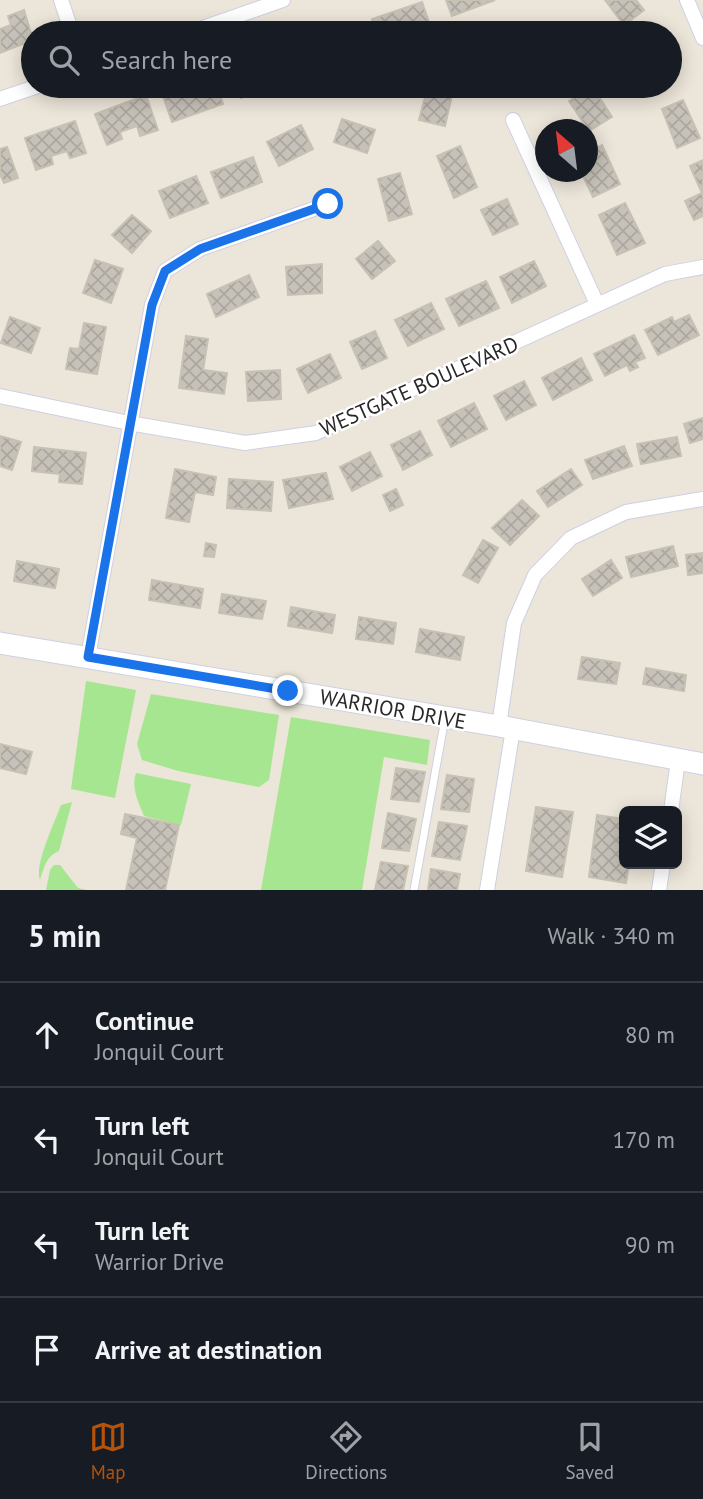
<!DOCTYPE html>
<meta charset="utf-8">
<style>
:root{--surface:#171b24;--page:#242831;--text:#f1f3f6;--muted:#9ea1a6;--line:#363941;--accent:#b45309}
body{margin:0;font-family:"PT Sans",sans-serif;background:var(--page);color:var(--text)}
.controls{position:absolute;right:21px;bottom:21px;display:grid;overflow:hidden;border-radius:10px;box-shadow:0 4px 18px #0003}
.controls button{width:63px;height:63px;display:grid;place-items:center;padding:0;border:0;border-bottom:2px solid var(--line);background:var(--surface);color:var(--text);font:35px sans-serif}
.compass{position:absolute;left:535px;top:119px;width:63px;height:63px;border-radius:50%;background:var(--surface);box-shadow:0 4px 18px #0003;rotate:332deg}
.stop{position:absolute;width:21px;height:21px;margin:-16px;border:5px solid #1a73e8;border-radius:50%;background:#fff}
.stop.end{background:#1a73e8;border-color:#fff;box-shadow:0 2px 7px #0008}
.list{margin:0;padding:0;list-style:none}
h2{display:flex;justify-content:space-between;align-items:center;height:91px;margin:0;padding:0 28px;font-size:30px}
h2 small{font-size:23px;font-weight:400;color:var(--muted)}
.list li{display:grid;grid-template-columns:46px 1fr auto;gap:21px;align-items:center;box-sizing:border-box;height:105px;padding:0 28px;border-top:2px solid var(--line)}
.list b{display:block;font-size:26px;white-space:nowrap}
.list p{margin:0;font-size:23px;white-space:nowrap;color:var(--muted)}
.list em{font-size:23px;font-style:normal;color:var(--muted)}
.icon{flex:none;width:38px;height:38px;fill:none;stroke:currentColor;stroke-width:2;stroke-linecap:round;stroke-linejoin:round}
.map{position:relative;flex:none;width:703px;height:890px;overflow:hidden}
.search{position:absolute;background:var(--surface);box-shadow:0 4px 18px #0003;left:21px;right:21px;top:21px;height:77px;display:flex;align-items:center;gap:18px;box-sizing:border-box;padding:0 24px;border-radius:38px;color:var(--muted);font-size:26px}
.sheet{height:511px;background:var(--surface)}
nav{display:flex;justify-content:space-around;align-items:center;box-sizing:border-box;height:98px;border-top:2px solid var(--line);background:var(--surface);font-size:19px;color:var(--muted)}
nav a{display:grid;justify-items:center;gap:4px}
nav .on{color:var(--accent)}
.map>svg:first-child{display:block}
.grass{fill:#a7e691}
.building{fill:url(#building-cross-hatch);stroke:#c7c1b3;stroke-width:2}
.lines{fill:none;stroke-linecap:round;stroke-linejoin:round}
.lane-casing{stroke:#ced0e3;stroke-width:9}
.street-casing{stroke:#ced0e3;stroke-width:16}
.secondary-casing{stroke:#ced0e3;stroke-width:23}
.lane{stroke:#fff;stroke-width:7}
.street{stroke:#fff;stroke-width:14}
.secondary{stroke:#fff;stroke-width:21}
.route{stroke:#1a73e8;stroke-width:9}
.labels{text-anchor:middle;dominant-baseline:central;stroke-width:5;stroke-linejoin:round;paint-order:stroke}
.street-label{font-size:21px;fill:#282828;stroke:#fff}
</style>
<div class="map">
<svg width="703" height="890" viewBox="0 0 703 890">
<defs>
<pattern id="building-cross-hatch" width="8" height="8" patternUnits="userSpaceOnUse" patternTransform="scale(1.75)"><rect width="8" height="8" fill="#c7c2b9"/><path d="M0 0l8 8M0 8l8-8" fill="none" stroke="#aba79f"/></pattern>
</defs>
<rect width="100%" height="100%" fill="#ece5d9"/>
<!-- grass -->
<path class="grass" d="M 86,681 L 136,690 L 115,798 L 71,789 Z
M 151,694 L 279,715 L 269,780 L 259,787 L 178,771 L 142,760 L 137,744 Z
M 291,717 L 430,740 L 427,765 L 384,757 L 362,890 L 261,890 Z
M 136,773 L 191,784 L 181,825 L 144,816 C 138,801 131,788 136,773 Z
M 72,802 L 59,851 C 46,856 44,868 40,880 C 34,865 55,822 61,805 Z
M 54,865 L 60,865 L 78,888 L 87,890 L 46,890 L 50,870 Z"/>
<!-- building -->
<path class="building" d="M 446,0 L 495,0 L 452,16 Z
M 605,0 L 636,0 L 644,10 L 624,25 Z
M 422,2 L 430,25 L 404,33 L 377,33 L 372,19 Z
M 24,10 L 33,40 L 0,53 L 0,29 L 11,25 L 8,16 Z
M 192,86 L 217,86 L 223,104 L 172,122 L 163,96 Z
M 236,86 L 277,86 L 241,98 Z
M 428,86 L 453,91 L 445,126 L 419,120 Z
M 592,86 L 612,117 L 589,131 L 569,101 Z
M 146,95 L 158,130 L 140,136 L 137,126 L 120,132 L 122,139 L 107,145 L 95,114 Z
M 683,100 L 700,138 L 677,148 L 662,109 Z
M 342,119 L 375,130 L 367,153 L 334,142 Z
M 75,121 L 86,153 L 70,158 L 67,151 L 51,156 L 53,164 L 36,170 L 25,138 Z
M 301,125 L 313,149 L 279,166 L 267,142 Z
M 602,145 L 620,184 L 593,197 L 581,172 L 588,172 L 588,152 Z
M 460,146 L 477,187 L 454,198 L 437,156 Z
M 7,147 L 18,178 L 4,183 L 0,174 L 0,149 Z
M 253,157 L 262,182 L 221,198 L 211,172 Z
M 703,160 L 703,216 L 694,220 L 685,201 L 702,193 L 690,166 Z
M 400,173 L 412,214 L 389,221 L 378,179 Z
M 196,176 L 208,203 L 170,218 L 159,191 Z
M 507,199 L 518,224 L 493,235 L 481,210 Z
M 625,203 L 645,243 L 617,255 L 599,215 Z
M 132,215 L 151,231 L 132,253 L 112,235 Z
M 378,241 L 395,261 L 372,279 L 356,259 Z
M 95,260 L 123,269 L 111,303 L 83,293 Z
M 534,261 L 546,286 L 512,303 L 500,277 Z
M 322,264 L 322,293 L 288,295 L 286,267 Z
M 249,275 L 259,297 L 216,317 L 207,294 Z
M 486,281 L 499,308 L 459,326 L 446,299 Z
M 431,303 L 444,329 L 408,346 L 395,320 Z
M 689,315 L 699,335 L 658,355 L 645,330 L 672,317 L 674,322 Z
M 10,317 L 40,328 L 31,353 L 1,343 Z
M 84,323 L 106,327 L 97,374 L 66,369 L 70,348 L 79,349 Z
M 375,331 L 387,358 L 362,369 L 350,342 Z
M 634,335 L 645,358 L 635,362 L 638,367 L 630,371 L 627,365 L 605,376 L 594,354 Z
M 186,336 L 208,339 L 203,370 L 227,373 L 224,394 L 179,388 Z
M 330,354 L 341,378 L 308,393 L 297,369 Z
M 581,358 L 592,380 L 553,400 L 542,378 Z
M 280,370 L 281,399 L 248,401 L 246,372 Z
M 524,381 L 536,405 L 506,420 L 494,396 Z
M 474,403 L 487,429 L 451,447 L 438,421 Z
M 703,418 L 703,439 L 690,443 L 684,424 Z
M 420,431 L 432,455 L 403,470 L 391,445 Z
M 0,436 L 21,442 L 12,470 L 0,466 Z
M 677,437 L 681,456 L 641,464 L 637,444 Z
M 624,446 L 632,466 L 593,479 L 585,460 Z
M 34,447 L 86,453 L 82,484 L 59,482 L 60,474 L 32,471 Z
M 370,452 L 382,476 L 352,491 L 340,467 Z
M 175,469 L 216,477 L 213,495 L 195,492 L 189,522 L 166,518 Z
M 571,469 L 582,485 L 548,507 L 537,491 Z
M 326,473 L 333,499 L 289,508 L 283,480 Z
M 229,479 L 273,482 L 271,511 L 227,508 Z
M 396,489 L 403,505 L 390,511 L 383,495 Z
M 522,500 L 539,516 L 510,545 L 492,528 Z
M 483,540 L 498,548 L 478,583 L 463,575 Z
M 206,543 L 216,545 L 214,557 L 204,556 Z
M 673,546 L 678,566 L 631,577 L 626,557 Z
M 703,553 L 703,573 L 688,575 L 686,555 Z
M 611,560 L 622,578 L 593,596 L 582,579 Z
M 17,561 L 59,569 L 55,588 L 14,581 Z
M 152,580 L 203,589 L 200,608 L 149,600 Z
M 222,594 L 266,601 L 262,619 L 219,613 Z
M 291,607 L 335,615 L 332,633 L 288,626 Z
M 359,617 L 396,623 L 393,644 L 356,639 Z
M 420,629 L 464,637 L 460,660 L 416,652 Z
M 582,657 L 620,663 L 616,684 L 578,679 Z
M 646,668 L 686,675 L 684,691 L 643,684 Z
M 0,744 L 32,752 L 26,774 L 0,768 Z
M 396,768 L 425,772 L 419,802 L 391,799 Z
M 447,775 L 474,779 L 469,812 L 441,809 Z
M 536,807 L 573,812 L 562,877 L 526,871 Z
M 388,813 L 416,819 L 409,851 L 382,848 Z
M 125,814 L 179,825 L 165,890 L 126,890 L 137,838 L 121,834 Z
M 597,815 L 624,819 L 624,864 L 629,864 L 626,883 L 589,877 Z
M 439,822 L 467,826 L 460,860 L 432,856 Z
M 381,862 L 408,866 L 403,890 L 375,890 Z
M 431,869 L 460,874 L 457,890 L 428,890 Z"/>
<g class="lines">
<!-- lane casing -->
<g class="lane-casing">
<path id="lane" d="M 414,890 L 445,718"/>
</g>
<!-- street casing -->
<g class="street-casing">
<path id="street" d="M 61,0 L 72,33
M 687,0 L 703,38
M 188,33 L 283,0
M 0,99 L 38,86
M 513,120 L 597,304
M 0,396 L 129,423 L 245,443 L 316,433 L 665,274 L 703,267
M 88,657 L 152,305 L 165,271 L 200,249 L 328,204
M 499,726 L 514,623 L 535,575 L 571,538 L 626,512 L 703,499
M 671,811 L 678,760
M 487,890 L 513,729
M 659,890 L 663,864"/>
</g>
<!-- secondary casing -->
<g class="secondary-casing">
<path id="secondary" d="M 0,643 L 499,726 L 703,764"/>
</g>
<!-- lane -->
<use href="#lane" class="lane"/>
<!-- street -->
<use href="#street" class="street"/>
<!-- secondary -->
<use href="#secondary" class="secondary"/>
</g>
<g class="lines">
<!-- route -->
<path class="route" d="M 288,691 L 88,657 L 152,305 L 165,271 L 200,249 L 328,204"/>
</g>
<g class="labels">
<!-- street labels -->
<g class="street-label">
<text transform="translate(419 386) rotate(-24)">WESTGATE BOULEVARD</text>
<text transform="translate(393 709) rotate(10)">WARRIOR DRIVE</text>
</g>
</g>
</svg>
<div class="controls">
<button><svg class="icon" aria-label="layers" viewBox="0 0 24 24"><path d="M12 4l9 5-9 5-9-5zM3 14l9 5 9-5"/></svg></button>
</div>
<svg class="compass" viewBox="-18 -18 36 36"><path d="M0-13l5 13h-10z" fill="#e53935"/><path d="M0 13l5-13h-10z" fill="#9ea1a6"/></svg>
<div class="stop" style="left:328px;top:204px"></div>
<div class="stop end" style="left:288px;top:691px"></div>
<div class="search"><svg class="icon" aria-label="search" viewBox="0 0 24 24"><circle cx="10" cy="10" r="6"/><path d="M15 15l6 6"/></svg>Search here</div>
</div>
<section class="sheet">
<h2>5 min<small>Walk · 340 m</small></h2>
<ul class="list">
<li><svg class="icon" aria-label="ahead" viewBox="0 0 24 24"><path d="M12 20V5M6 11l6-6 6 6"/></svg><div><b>Continue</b><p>Jonquil Court</p></div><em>80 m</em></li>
<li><svg class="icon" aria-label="left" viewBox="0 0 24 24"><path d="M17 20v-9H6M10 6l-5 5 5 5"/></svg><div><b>Turn left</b><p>Jonquil Court</p></div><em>170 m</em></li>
<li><svg class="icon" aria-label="left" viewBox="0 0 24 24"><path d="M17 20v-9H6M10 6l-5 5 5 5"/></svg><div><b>Turn left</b><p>Warrior Drive</p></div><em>90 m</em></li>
<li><svg class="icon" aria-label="arrive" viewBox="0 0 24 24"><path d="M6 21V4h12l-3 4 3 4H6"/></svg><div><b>Arrive at destination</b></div></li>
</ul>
</section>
<nav>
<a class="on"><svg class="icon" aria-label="map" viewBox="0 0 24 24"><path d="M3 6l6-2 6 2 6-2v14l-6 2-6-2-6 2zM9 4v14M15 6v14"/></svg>Map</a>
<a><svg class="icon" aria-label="directions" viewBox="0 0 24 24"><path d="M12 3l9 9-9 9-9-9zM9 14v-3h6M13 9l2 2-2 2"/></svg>Directions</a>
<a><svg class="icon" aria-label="saved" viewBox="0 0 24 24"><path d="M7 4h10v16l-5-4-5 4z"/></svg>Saved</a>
</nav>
